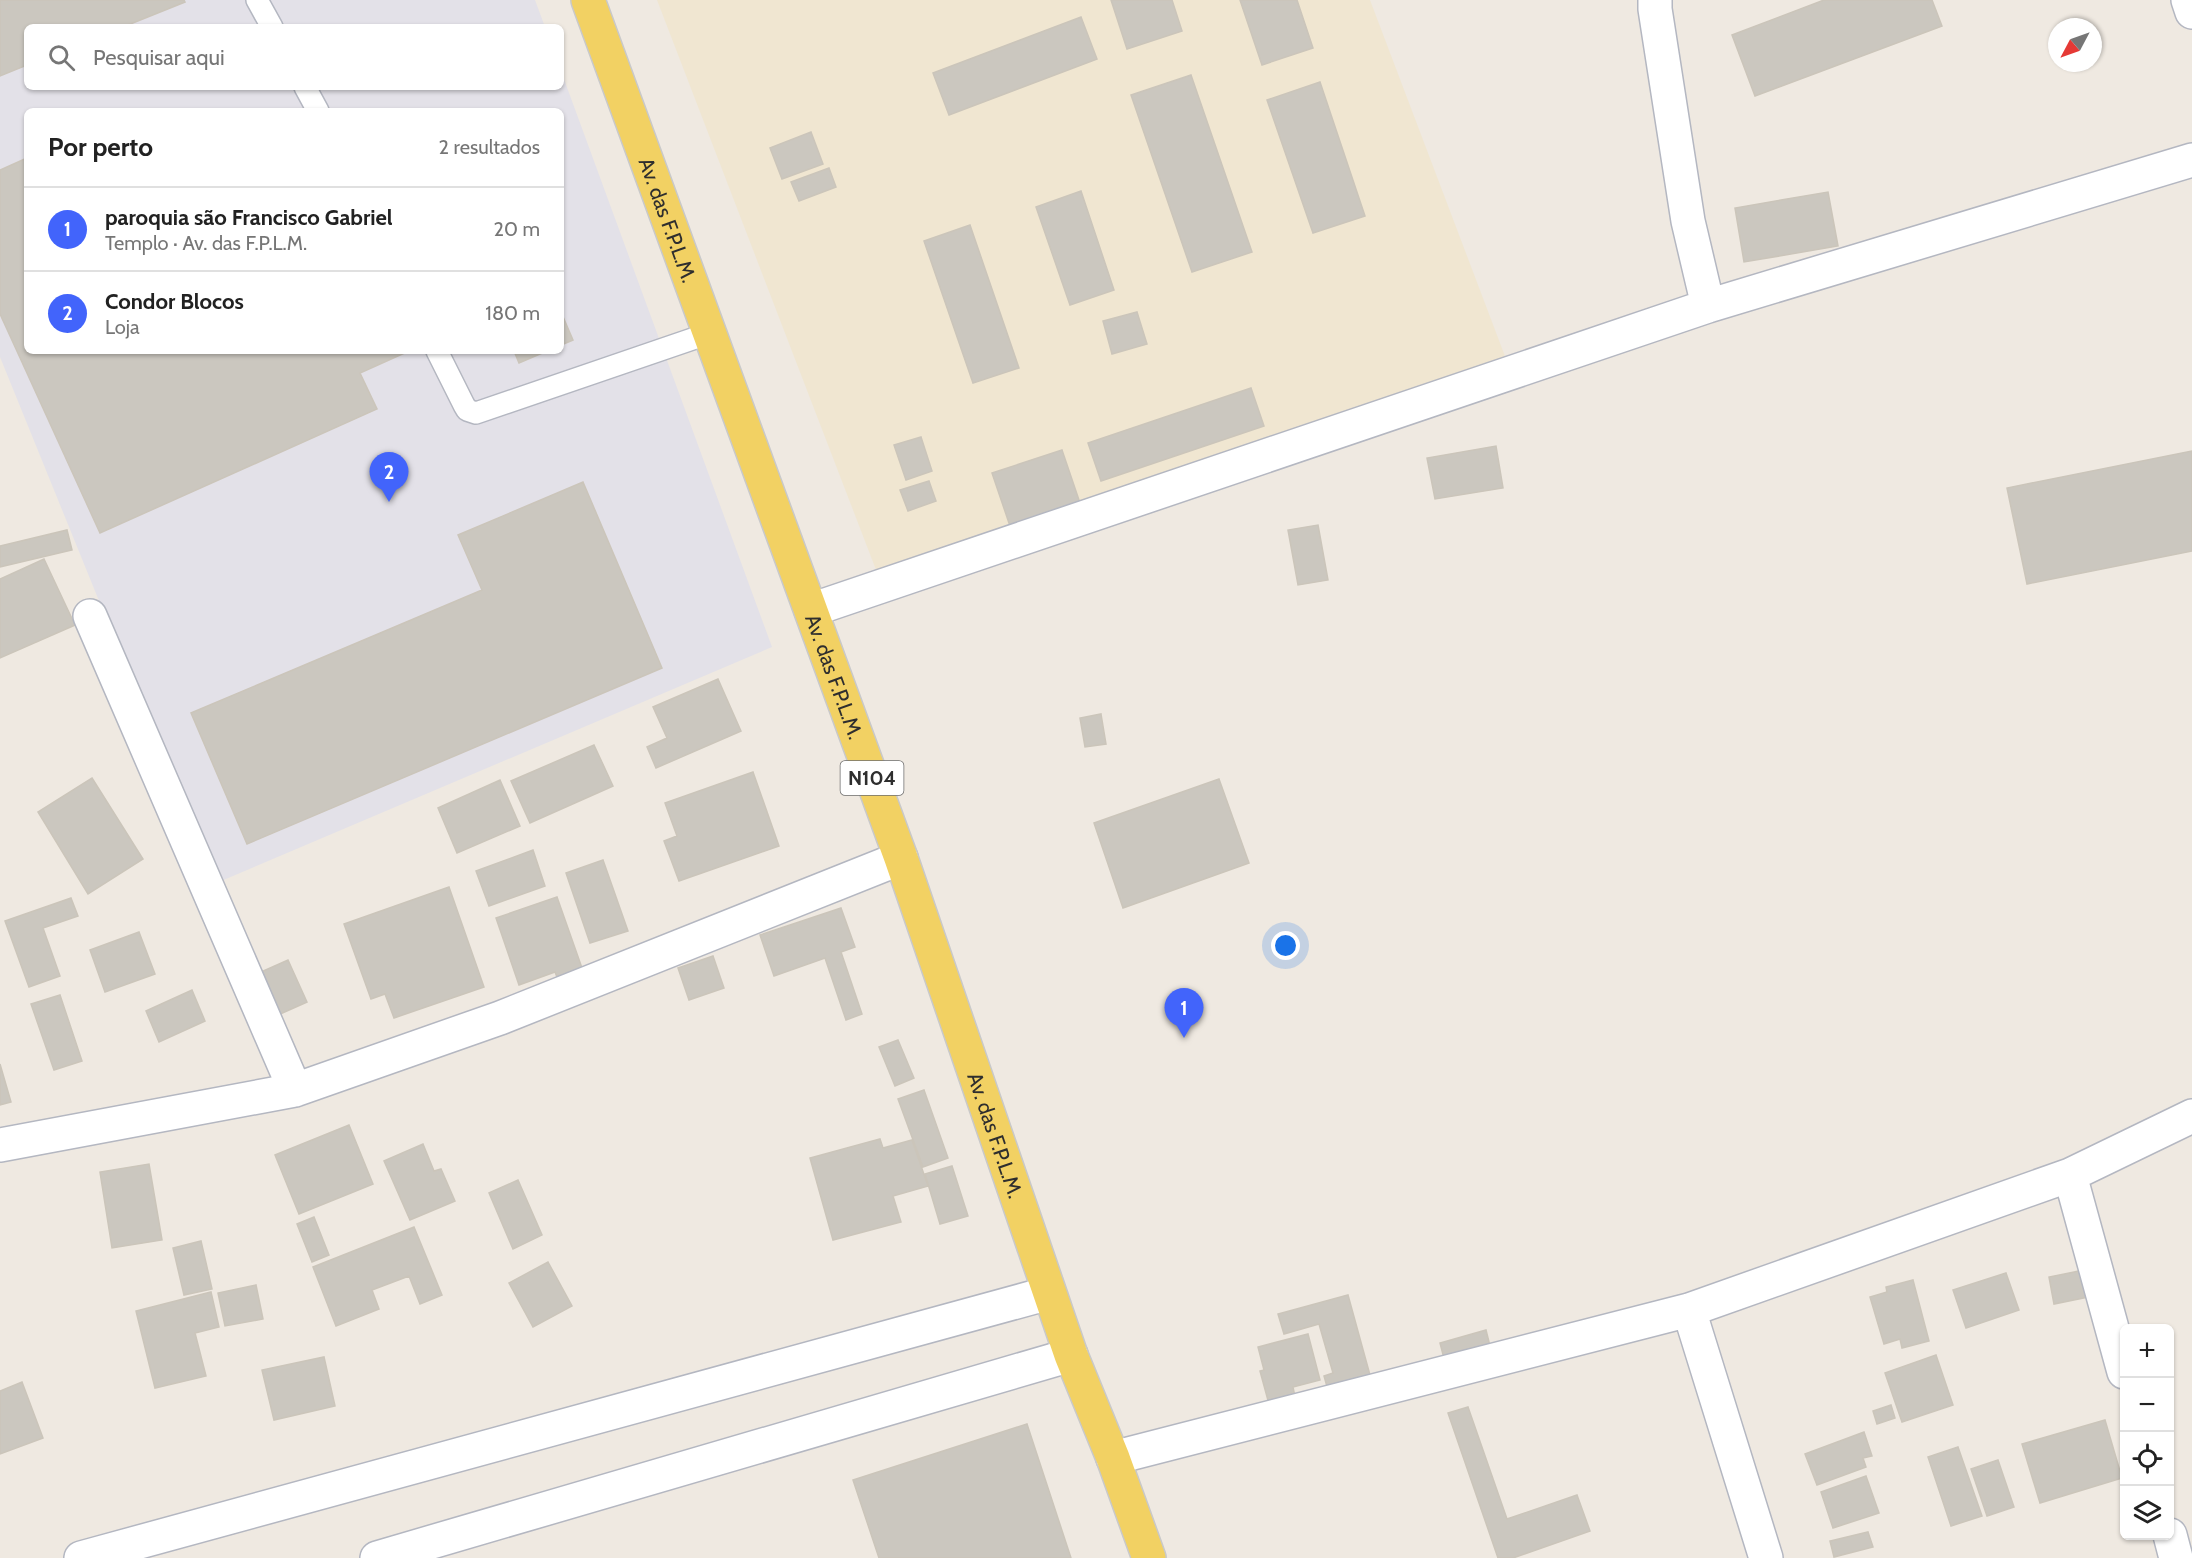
<!DOCTYPE html>
<html lang="pt">
<meta charset="utf-8">
<style>
:root{--surface:#fff;--page:#f6f6f6;--text:#222;--muted:#767676;--line:#e0e0e0;--accent:#4264fb}
body{margin:0;font-family:Cabin,sans-serif;background:var(--page);color:var(--text)}
.controls{position:absolute;right:18px;bottom:18px;display:grid;overflow:hidden;border-radius:9px;box-shadow:0 2px 4px #0004}
.controls button{width:54px;height:54px;display:grid;place-items:center;padding:0;border:0;border-bottom:2px solid var(--line);background:var(--surface);color:var(--text);font:30px sans-serif}
.compass{position:absolute;left:2048px;top:18px;width:54px;height:54px;border-radius:50%;background:var(--surface);box-shadow:0 2px 4px #0004;rotate:229deg}
.you{position:absolute;left:1286px;top:946px;width:21px;height:21px;margin:-15px;border:4px solid #fff;border-radius:50%;background:#1a73e8;box-shadow:0 0 0 9px #1a73e833}
.badge{display:grid;place-items:center;width:39px;height:39px;border-radius:50%;background:var(--accent);color:#fff;font-size:20px;font-weight:700}
.pin{position:absolute;translate:-50% -50px;filter:drop-shadow(0 2px 3px #0008)}
.pin::after{content:'';position:absolute;top:32px;width:21px;height:18px;background:inherit;clip-path:polygon(0 0,100% 0,50% 100%)}
.list{margin:0;padding:0;list-style:none}
h2{display:flex;justify-content:space-between;align-items:center;height:78px;margin:0;padding:0 24px;font-size:26px}
h2 small{font-size:20px;font-weight:400;color:var(--muted)}
.list li{display:grid;grid-template-columns:39px 1fr auto;gap:18px;align-items:center;box-sizing:border-box;height:84px;padding:0 24px;border-top:2px solid var(--line)}
.list b{display:block;font-size:22px;white-space:nowrap}
.list p{margin:0;font-size:20px;white-space:nowrap;color:var(--muted)}
.list em{font-size:20px;font-style:normal;color:var(--muted)}
.icon{flex:none;width:33px;height:33px;fill:none;stroke:currentColor;stroke-width:2;stroke-linecap:round;stroke-linejoin:round}
.map{position:relative;flex:none;width:2192px;height:1558px;overflow:hidden}
.search{position:absolute;background:var(--surface);box-shadow:0 2px 4px #0004;left:24px;top:24px;width:540px;height:66px;display:flex;align-items:center;gap:15px;box-sizing:border-box;padding:0 21px;border-radius:9px;color:var(--muted);font-size:22px}
.panel{position:absolute;background:var(--surface);box-shadow:0 2px 4px #0004;left:24px;top:108px;width:540px;height:246px;border-radius:9px}
.map>svg:first-child{display:block}
.industrial{fill:#e3e1e8;fill-rule:evenodd}
.education{fill:#f0e6d1}
.building{fill:#cbc7bf;stroke:#cbc5ba;stroke-width:1.5}
.lines{fill:none;stroke-linecap:round;stroke-linejoin:round}
.lane-casing{stroke:#b4b7c1;stroke-width:24}
.street-casing{stroke:#b4b7c1;stroke-width:36}
.primary-casing{stroke:#c9c9c9;stroke-width:36}
.lane{stroke:#fff;stroke-width:21}
.street{stroke:#fff;stroke-width:33}
.primary{stroke:#f2d163;stroke-width:33}
.labels{text-anchor:middle;dominant-baseline:central;stroke-width:4.5;stroke-linejoin:round;paint-order:stroke}
.shield{fill:#fff;stroke:#6d6d6d;stroke-width:1.5}
.shield-label{font-size:20px;font-weight:bold;fill:#2e2e2e}
.street-label{font-size:21px;fill:#2e2e2e;stroke:#fff}
</style>
<div class="map">
<svg width="2192" height="1558" viewBox="0 0 2192 1558">
<rect width="100%" height="100%" fill="#efe9e1"/>
<!-- industrial -->
<path class="industrial" d="M 0,0 L 535,0 L 545,27 L 27,27 L 27,87 L 561,87 L 561,71 L 772,647 L 214,884 L 0,357 ZM 27,111 L 561,111 L 561,351 L 27,351 Z"/>
<!-- education -->
<path class="education" d="M 657,0 L 1370,0 L 1511,372 L 878,575 Z"/>
<!-- building -->
<path class="building" d="M 0,0 L 184,0 L 185,2 L 123,27 L 27,27 L 27,65 L 0,76 Z
M 1111,0 L 1172,0 L 1182,31 L 1127,49 Z
M 1240,0 L 1297,0 L 1313,48 L 1262,65 Z
M 1824,0 L 1932,0 L 1942,26 L 1755,96 L 1732,35 Z
M 1081,17 L 1097,59 L 949,115 L 933,73 Z
M 1191,75 L 1252,252 L 1192,272 L 1131,95 Z
M 1320,82 L 1365,216 L 1313,233 L 1267,100 Z
M 811,132 L 823,164 L 782,179 L 770,148 Z
M 27,158 L 27,351 L 409,351 L 360,373 L 377,409 L 100,533 L 0,314 L 0,170 Z
M 829,168 L 836,187 L 799,201 L 791,182 Z
M 1081,191 L 1114,290 L 1070,305 L 1036,207 Z
M 1828,192 L 1838,246 L 1744,262 L 1735,208 Z
M 970,225 L 1019,368 L 973,383 L 924,241 Z
M 561,312 L 573,340 L 561,345 Z
M 1137,312 L 1147,344 L 1112,354 L 1103,321 Z
M 514,351 L 547,351 L 519,363 Z
M 1251,388 L 1264,426 L 1101,481 L 1088,443 Z
M 921,437 L 932,471 L 906,480 L 894,445 Z
M 1496,446 L 1503,488 L 1435,499 L 1427,458 Z
M 1062,450 L 1080,503 L 1010,526 L 992,473 Z
M 2192,451 L 2192,551 L 2027,584 L 2007,488 Z
M 929,481 L 936,501 L 908,511 L 900,490 Z
M 583,482 L 662,668 L 247,844 L 191,713 L 482,590 L 458,535 Z
M 1318,525 L 1328,580 L 1298,585 L 1288,530 Z
M 67,530 L 72,550 L 0,567 L 0,546 Z
M 44,559 L 75,625 L 0,658 L 0,579 Z
M 718,679 L 741,731 L 656,768 L 647,747 L 667,738 L 653,707 Z
M 1101,714 L 1106,744 L 1085,747 L 1080,718 Z
M 594,745 L 613,786 L 530,823 L 511,781 Z
M 753,772 L 779,846 L 679,881 L 664,841 L 677,836 L 665,803 Z
M 92,778 L 143,859 L 88,894 L 38,812 Z
M 1219,779 L 1249,863 L 1123,908 L 1094,823 Z
M 500,780 L 520,826 L 457,853 L 438,808 Z
M 533,850 L 545,886 L 489,906 L 476,871 Z
M 603,860 L 628,931 L 590,943 L 566,873 Z
M 449,887 L 484,987 L 394,1018 L 385,994 L 371,999 L 344,924 Z
M 557,897 L 582,968 L 557,977 L 555,972 L 519,985 L 496,918 Z
M 71,898 L 78,916 L 43,928 L 60,976 L 29,987 L 5,921 Z
M 841,908 L 855,947 L 841,952 L 862,1014 L 846,1020 L 825,958 L 774,976 L 760,935 Z
M 139,932 L 155,974 L 105,992 L 90,950 Z
M 713,956 L 724,988 L 689,1000 L 678,968 Z
M 288,960 L 307,1002 L 278,1015 L 259,973 Z
M 192,990 L 205,1021 L 159,1042 L 146,1011 Z
M 60,995 L 82,1061 L 54,1070 L 31,1004 Z
M 898,1040 L 914,1078 L 895,1086 L 879,1047 Z
M 0,1064 L 11,1102 L 0,1105 Z
M 924,1090 L 948,1158 L 923,1167 L 898,1099 Z
M 349,1125 L 373,1184 L 299,1214 L 275,1155 Z
M 880,1139 L 883,1148 L 912,1140 L 928,1186 L 893,1196 L 901,1222 L 833,1240 L 810,1158 Z
M 423,1144 L 434,1171 L 441,1169 L 455,1201 L 410,1220 L 384,1161 Z
M 149,1164 L 162,1240 L 112,1248 L 100,1172 Z
M 952,1166 L 968,1216 L 940,1224 L 925,1174 Z
M 518,1180 L 542,1235 L 513,1249 L 489,1193 Z
M 314,1217 L 329,1255 L 312,1262 L 297,1224 Z
M 414,1227 L 442,1295 L 420,1304 L 409,1276 L 372,1290 L 379,1309 L 336,1326 L 313,1267 Z
M 201,1241 L 212,1289 L 184,1295 L 173,1248 Z
M 548,1262 L 572,1306 L 533,1327 L 509,1283 Z
M 2084,1270 L 2089,1297 L 2054,1304 L 2049,1277 Z
M 2006,1273 L 2019,1310 L 1966,1328 L 1953,1290 Z
M 1913,1280 L 1929,1341 L 1902,1348 L 1900,1339 L 1884,1344 L 1870,1297 L 1887,1292 L 1886,1287 Z
M 256,1285 L 263,1319 L 225,1326 L 218,1293 Z
M 211,1292 L 219,1327 L 195,1333 L 206,1376 L 155,1388 L 136,1311 Z
M 1348,1295 L 1373,1386 L 1330,1397 L 1324,1376 L 1333,1373 L 1319,1324 L 1284,1334 L 1278,1314 Z
M 1486,1330 L 1492,1354 L 1446,1366 L 1440,1343 Z
M 1308,1334 L 1320,1380 L 1293,1387 L 1295,1397 L 1269,1404 L 1260,1371 L 1264,1370 L 1258,1347 Z
M 1936,1355 L 1953,1405 L 1902,1422 L 1885,1373 Z
M 324,1357 L 335,1406 L 274,1420 L 262,1370 Z
M 22,1382 L 43,1438 L 0,1454 L 0,1391 Z
M 1891,1405 L 1895,1418 L 1877,1424 L 1873,1411 Z
M 1468,1407 L 1507,1519 L 1577,1495 L 1590,1531 L 1513,1558 L 1498,1558 L 1448,1413 Z
M 2105,1420 L 2122,1478 L 2040,1503 L 2022,1444 Z
M 1027,1424 L 1071,1558 L 879,1558 L 853,1480 Z
M 1864,1432 L 1872,1456 L 1863,1458 L 1866,1467 L 1817,1485 L 1805,1454 Z
M 1958,1447 L 1982,1516 L 1951,1526 L 1928,1457 Z
M 1998,1460 L 2014,1507 L 1987,1516 L 1971,1469 Z
M 1866,1476 L 1879,1513 L 1833,1528 L 1821,1492 Z
M 1868,1532 L 1873,1547 L 1834,1557 L 1830,1541 Z"/>
<g class="lines">
<!-- lane casing -->
<g class="lane-casing">
<path id="lane" d="M 257,0 L 272,27
M 305,87 L 318,111
M 437,351 L 464,405 L 467,410 L 476,413 L 710,333"/>
</g>
<!-- street casing -->
<g class="street-casing">
<path id="street" d="M 1655,0 L 1655,9 L 1688,221 L 1708,306
M 2188,0 L 2192,12
M 811,610 L 1708,306 L 2192,160
M 90,616 L 295,1090
M 0,1145 L 295,1090 L 500,1018 L 901,858
M 2070,1175 L 2124,1372
M 1689,1310 L 1766,1558
M 1113,1458 L 1689,1310 L 2070,1175 L 2192,1116
M 2170,1535 L 2176,1558
M 81,1558 L 1049,1293
M 377,1558 L 1071,1355"/>
</g>
<!-- primary casing -->
<g class="primary-casing">
<g id="primary">
<path id="s1" d="M 588,0 L 901,858 L 1071,1355 L 1113,1458 L 1149,1558"/>
</g>
</g>
<!-- lane -->
<use href="#lane" class="lane"/>
<!-- street -->
<use href="#street" class="street"/>
<!-- primary -->
<use href="#primary" class="primary"/>
</g>
<g class="labels">
<!-- shield labels -->
<rect class="shield" x="840.5" y="761" width="63" height="34" rx="4.5"/>
<g class="shield-label">
<text x="872" y="778">N104</text>
</g>
<!-- street labels -->
<g class="street-label">
<text stroke="none"><textPath href="#s1" startOffset="234">Av. das F.P.L.M.</textPath></text>
<text stroke="none"><textPath href="#s1" startOffset="720">Av. das F.P.L.M.</textPath></text>
<text stroke="none"><textPath href="#s1" startOffset="1206">Av. das F.P.L.M.</textPath></text>
</g>
</g>
</svg>
<div class="controls">
<button>+</button>
<button>−</button>
<button><svg class="icon" aria-label="locate" viewBox="0 0 24 24"><circle cx="12" cy="12" r="6"/><path d="M12 2v4M12 18v4M2 12h4M18 12h4"/></svg></button>
<button><svg class="icon" aria-label="layers" viewBox="0 0 24 24"><path d="M12 4l9 5-9 5-9-5zM3 14l9 5 9-5"/></svg></button>
</div>
<svg class="compass" viewBox="-18 -18 36 36"><path d="M0-13l5 13h-10z" fill="#e53935"/><path d="M0 13l5-13h-10z" fill="#767676"/></svg>
<div class="you"></div>
<div class="pin badge" style="left:1184px;top:1038px">1</div>
<div class="pin badge" style="left:389px;top:502px">2</div>
<div class="search"><svg class="icon" aria-label="search" viewBox="0 0 24 24"><circle cx="10" cy="10" r="6"/><path d="M15 15l6 6"/></svg>Pesquisar aqui</div>
<section class="panel">
<h2>Por perto<small>2 resultados</small></h2>
<ul class="list">
<li><span class="badge">1</span><div><b>paroquia são Francisco Gabriel</b><p>Templo · Av. das F.P.L.M.</p></div><em>20 m</em></li>
<li><span class="badge">2</span><div><b>Condor Blocos</b><p>Loja</p></div><em>180 m</em></li>
</ul>
</section>
</div>
